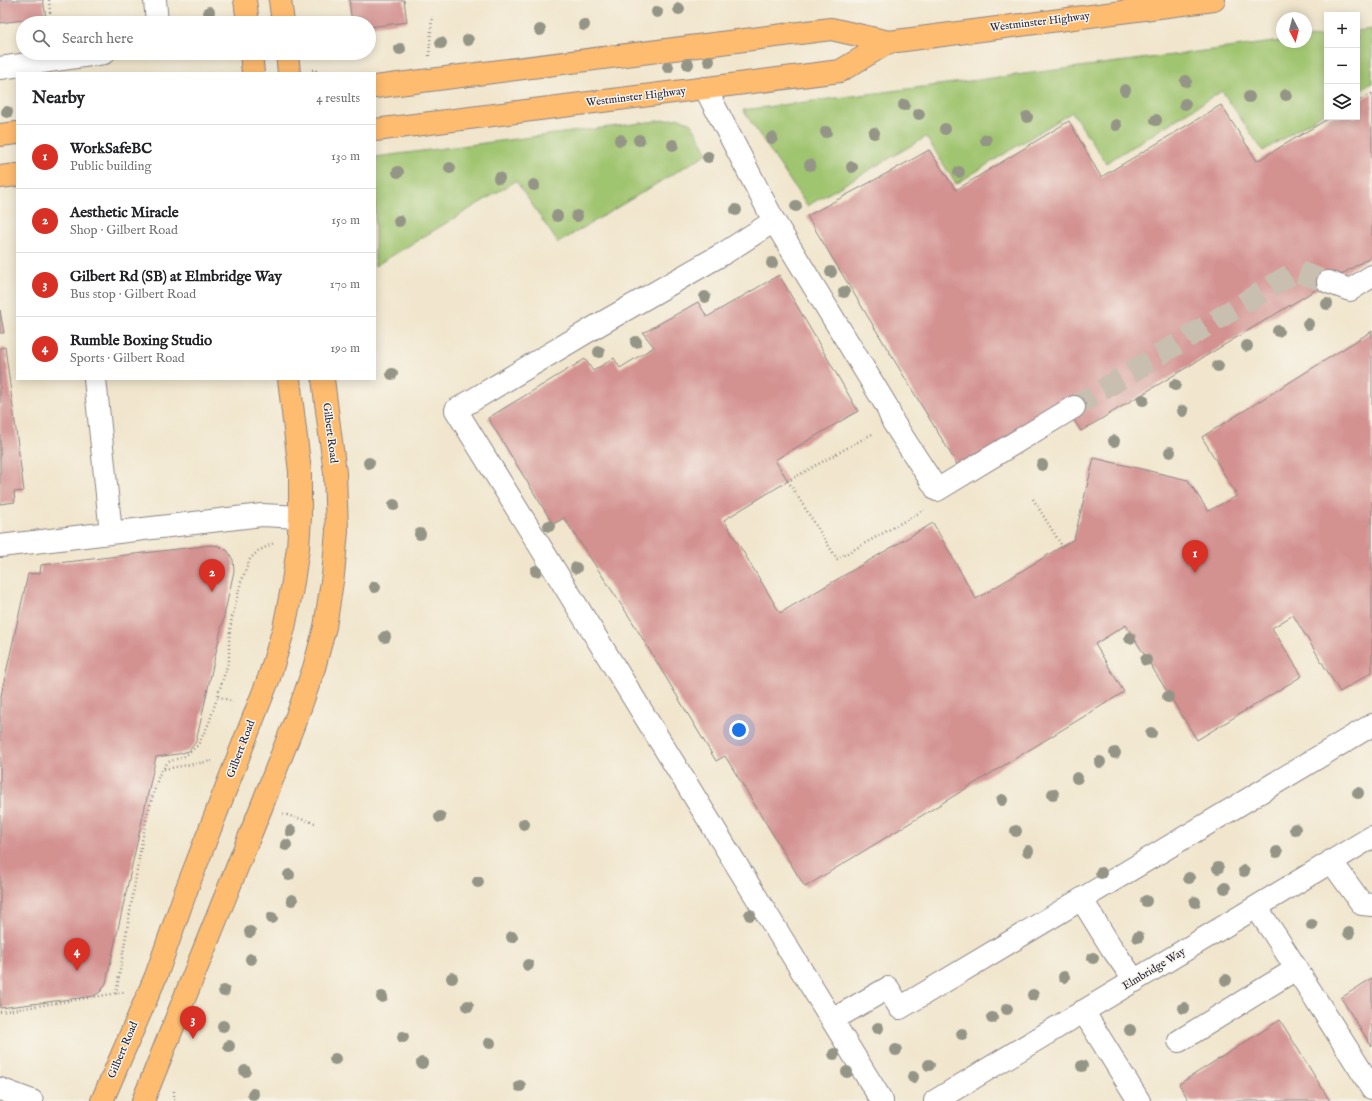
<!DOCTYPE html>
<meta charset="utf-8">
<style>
:root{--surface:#fff;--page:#f2f2f2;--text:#202124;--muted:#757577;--line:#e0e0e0;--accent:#d93025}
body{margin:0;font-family:"IM FELL English",serif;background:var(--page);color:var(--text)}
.controls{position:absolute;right:12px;top:12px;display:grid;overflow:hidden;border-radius:0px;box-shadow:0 2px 10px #0003}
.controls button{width:36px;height:36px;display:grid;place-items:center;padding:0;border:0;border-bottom:1px solid var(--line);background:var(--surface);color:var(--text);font:20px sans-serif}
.compass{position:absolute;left:1276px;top:12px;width:36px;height:36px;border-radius:50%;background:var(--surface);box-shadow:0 2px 10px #0003;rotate:173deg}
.you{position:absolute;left:739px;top:730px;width:14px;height:14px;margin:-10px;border:3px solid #fff;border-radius:50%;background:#1a73e8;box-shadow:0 0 0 6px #1a73e833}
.badge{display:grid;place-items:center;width:26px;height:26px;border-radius:50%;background:var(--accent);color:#fff;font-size:13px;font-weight:700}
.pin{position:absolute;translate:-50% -33px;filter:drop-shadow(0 1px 2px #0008)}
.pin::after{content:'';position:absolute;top:21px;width:14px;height:12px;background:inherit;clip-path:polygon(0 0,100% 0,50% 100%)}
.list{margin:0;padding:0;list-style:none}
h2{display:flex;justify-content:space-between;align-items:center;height:52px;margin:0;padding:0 16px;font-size:17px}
h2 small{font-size:13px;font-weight:400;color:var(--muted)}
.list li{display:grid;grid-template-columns:26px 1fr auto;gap:12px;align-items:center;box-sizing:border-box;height:64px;padding:0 16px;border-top:1px solid var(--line)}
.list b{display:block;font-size:15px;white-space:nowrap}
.list p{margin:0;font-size:13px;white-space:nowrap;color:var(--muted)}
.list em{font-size:13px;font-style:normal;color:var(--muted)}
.icon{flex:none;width:22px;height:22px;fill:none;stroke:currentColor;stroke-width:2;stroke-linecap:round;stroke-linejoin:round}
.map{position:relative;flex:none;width:1372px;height:1101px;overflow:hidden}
.search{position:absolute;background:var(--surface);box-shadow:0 2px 10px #0003;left:16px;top:16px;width:360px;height:44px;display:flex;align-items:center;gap:10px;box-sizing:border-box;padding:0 14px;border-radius:22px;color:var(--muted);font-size:15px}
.panel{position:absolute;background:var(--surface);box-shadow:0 2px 10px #0003;left:16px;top:72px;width:360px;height:308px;border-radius:0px}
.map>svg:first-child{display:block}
.green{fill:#a0c570;stroke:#617456}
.building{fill:#d39190}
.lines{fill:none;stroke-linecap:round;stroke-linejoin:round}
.minor-tunnel{stroke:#c8bfb0;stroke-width:22;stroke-dasharray:22 11;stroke-linecap:butt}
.minor-casing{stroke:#8a8484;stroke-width:24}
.major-casing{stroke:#8a8484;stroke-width:24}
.path{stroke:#8a8484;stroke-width:2.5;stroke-dasharray:1 3;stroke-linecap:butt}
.minor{stroke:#fff;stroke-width:22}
.major{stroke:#febc70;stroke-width:22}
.tree{fill:#949586}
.labels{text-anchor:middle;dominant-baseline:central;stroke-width:3;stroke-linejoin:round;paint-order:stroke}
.street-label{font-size:11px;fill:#22223b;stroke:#f7f3e8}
</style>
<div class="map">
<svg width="1372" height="1101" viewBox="0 0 1372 1101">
<rect width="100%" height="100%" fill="#f7f3e8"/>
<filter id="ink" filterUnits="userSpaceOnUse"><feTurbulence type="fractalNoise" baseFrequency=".025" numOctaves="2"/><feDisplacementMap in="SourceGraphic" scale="8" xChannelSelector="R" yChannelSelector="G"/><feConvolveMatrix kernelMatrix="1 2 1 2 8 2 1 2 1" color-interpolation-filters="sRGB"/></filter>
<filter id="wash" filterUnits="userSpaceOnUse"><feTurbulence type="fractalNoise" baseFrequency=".012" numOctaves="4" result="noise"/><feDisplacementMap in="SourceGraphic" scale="16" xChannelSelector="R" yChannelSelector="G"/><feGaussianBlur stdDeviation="0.9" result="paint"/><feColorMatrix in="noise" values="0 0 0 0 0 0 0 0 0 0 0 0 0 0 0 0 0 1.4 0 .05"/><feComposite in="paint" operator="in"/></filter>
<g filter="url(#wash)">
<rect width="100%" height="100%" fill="#f1e6cd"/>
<!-- green -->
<path class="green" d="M 1372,29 L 1372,83 L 1357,93 L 1357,31 Z
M 1327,35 L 1327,111 L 1263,151 L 1222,91 L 1106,163 L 1072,112 L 956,184 L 926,137 L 807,206 L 743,110 L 1282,41 L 1282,42 L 1306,42 L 1306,38 Z
M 680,118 L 692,124 L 708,153 L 558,243 L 516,181 L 375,266 L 375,157 Z"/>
<g id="blocks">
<!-- building -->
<path class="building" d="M 0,0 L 43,0 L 46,17 L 0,23 Z
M 349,0 L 404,0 L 407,22 L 369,27 L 369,23 L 352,23 Z
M 1372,93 L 1372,256 L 1081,431 L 1068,411 L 963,474 L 807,216 L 895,169 L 929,150 L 956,190 L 1069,121 L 1101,177 L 1221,105 L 1257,161 L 1331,117 L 1357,117 L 1357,102 Z
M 779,275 L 858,411 L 775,460 L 788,481 L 724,520 L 780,613 L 933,523 L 976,599 L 1074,539 L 1094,458 L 1188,480 L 1208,511 L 1237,496 L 1202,437 L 1372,331 L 1372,672 L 1340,692 L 1293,615 L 1272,628 L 1302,676 L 1197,740 L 1126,625 L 1095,644 L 1124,692 L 805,887 L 725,756 L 716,761 L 632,621 L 564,518 L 553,524 L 488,418 L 585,359 L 593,371 L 614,358 L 620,368 L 654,347 L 643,333 L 698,302 L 707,317 Z
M 0,310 L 4,333 L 0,333 Z
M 5,347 L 24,491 L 14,492 L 15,502 L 0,504 L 0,348 Z
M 212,545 L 219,546 L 228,551 L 233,560 L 234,571 L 196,742 L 189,751 L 178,754 L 156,757 L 106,983 L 101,991 L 94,996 L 0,1008 L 0,700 L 28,574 L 40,573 L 41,565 Z
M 1372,978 L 1372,1047 L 1341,998 Z
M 1280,1020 L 1330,1101 L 1189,1101 L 1179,1084 Z"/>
</g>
</g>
<g filter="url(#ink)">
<use href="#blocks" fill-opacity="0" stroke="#8a8484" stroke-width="1"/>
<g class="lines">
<!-- minor-tunnel -->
<path class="minor-tunnel" d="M 1074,407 L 1296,271 L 1328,282"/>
<!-- minor casing -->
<g class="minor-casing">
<path id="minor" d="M 155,0 L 157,23
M 0,68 L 104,53
M 705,88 L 774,221 L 886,405 L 893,422 L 937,490 L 1074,407
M 774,221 L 726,252 L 595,327 L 456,410 L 882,1101
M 1328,282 L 1350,290 L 1372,276
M 95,379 L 111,533
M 0,546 L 262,515 L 300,517
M 1331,861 L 1362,904 L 1372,905
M 1082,900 L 1111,947 L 1135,981
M 1256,907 L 1275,935 L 1372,1088
M 1083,1011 L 1139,1101
M 832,1020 L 888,988 L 900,1008 L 1372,725
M 1179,1041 L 1296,969
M 0,1089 L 32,1101
M 935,1101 L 1372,837"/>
</g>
<!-- major casing -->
<g class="major-casing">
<path id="major" d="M 245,0 L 248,23
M 280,0 L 283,23
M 251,53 L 253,73
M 287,53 L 289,73
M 375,87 L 831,29 L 889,42 L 1214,0
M 375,130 L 840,71 L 889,42
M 0,135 L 17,133
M 0,177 L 17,175
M 102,1101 L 156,976 L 187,888 L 269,678 L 284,628 L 292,588 L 298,548 L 300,517 L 300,472 L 289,379
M 143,1101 L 261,808 L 300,708 L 314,668 L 325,627 L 333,575 L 337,531 L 335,473 L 323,379"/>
</g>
<!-- path -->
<path class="path" d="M 49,0 L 51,22
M 429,56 L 432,16
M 312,70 L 316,70 L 316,73
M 872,434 L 788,481 L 837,559 L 924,510
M 1033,499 L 1062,546
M 218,696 L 233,702
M 164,769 L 212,761
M 283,814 L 315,823
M 116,994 L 142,841 L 148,812 L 159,775 L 168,762 L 185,756 L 198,745 L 209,723 L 229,660 L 229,642 L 231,622 L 241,582 L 250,559 L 258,551 L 274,543
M 0,1012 L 124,992
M 174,1091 L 174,1096 L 175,1101"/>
<!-- minor -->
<use href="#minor" class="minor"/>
<!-- major -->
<use href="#major" class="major"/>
</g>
<!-- trees -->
<g class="tree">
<circle cx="679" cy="9" r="6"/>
<circle cx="209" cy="12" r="6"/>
<circle cx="657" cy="12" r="6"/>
<circle cx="584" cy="25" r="6"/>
<circle cx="540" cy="30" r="6"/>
<circle cx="468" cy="40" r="6"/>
<circle cx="441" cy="43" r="6"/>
<circle cx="400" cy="49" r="6"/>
<circle cx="709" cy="61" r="6"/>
<circle cx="688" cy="64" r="6"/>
<circle cx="668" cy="67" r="6"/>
<circle cx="1186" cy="81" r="6"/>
<circle cx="1125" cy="90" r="6"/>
<circle cx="1286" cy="95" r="6"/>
<circle cx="1249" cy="97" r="6"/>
<circle cx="1185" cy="104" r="6"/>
<circle cx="904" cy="105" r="6"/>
<circle cx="7" cy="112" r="6"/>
<circle cx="919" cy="114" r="6"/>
<circle cx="1027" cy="117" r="6"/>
<circle cx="1156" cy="120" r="6"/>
<circle cx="1116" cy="125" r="6"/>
<circle cx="945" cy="129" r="6"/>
<circle cx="826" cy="132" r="6"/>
<circle cx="874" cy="133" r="6"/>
<circle cx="772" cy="138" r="6"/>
<circle cx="620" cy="140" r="6"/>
<circle cx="639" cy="140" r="6"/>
<circle cx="986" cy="140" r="6"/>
<circle cx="673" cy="145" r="6"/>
<circle cx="708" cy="157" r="6"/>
<circle cx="810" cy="165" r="6"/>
<circle cx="852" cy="167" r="6"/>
<circle cx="450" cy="168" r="6"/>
<circle cx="398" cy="172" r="6"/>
<circle cx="959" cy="172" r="6"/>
<circle cx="499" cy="178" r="6"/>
<circle cx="534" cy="185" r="6"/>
<circle cx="796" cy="206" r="6"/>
<circle cx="736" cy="210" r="6"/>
<circle cx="557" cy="216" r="6"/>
<circle cx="577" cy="216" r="6"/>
<circle cx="399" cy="221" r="6"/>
<circle cx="772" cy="263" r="6"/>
<circle cx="831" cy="272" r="6"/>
<circle cx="844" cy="292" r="6"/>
<circle cx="705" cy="297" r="6"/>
<circle cx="1327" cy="304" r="6"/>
<circle cx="1308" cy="324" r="6"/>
<circle cx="1278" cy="331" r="6"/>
<circle cx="636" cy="342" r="6"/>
<circle cx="1247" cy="346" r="6"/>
<circle cx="599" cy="352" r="6"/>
<circle cx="1218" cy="366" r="6"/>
<circle cx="392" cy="374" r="6"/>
<circle cx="1175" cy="385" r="6"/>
<circle cx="1143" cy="400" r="6"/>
<circle cx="1183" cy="411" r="6"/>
<circle cx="1114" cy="441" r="6"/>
<circle cx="1170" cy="452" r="6"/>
<circle cx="369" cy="463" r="6"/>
<circle cx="1042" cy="465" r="6"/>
<circle cx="394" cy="505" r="6"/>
<circle cx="549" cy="526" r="6"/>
<circle cx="420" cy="534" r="6"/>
<circle cx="576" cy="568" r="6"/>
<circle cx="536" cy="571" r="6"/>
<circle cx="375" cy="587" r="6"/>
<circle cx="385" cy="637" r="6"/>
<circle cx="1130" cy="638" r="6"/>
<circle cx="1146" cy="660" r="6"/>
<circle cx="1168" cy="697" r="6"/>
<circle cx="1151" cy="733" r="6"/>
<circle cx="1115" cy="753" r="6"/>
<circle cx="1100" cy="762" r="6"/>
<circle cx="1077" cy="778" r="6"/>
<circle cx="1358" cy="793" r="6"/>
<circle cx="1053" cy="794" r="6"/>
<circle cx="1002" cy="800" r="6"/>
<circle cx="440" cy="817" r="6"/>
<circle cx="524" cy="824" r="6"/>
<circle cx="1295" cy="829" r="6"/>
<circle cx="291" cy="831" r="6"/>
<circle cx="1016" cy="831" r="6"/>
<circle cx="286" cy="845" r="6"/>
<circle cx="1028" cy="851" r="6"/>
<circle cx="1277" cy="852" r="6"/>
<circle cx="1218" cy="868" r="6"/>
<circle cx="1244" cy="871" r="6"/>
<circle cx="1101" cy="873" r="6"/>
<circle cx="289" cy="875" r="6"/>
<circle cx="1189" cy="878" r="6"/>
<circle cx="478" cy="882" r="6"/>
<circle cx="1225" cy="888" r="6"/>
<circle cx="292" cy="900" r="6"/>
<circle cx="1146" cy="901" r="6"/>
<circle cx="1195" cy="902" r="6"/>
<circle cx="750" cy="915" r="6"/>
<circle cx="272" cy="918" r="6"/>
<circle cx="1312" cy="925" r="6"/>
<circle cx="250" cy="932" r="6"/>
<circle cx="1349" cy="933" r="6"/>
<circle cx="512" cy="937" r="6"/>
<circle cx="1138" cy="937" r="6"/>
<circle cx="1093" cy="958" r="6"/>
<circle cx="251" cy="959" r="6"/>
<circle cx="528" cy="965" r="6"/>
<circle cx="1064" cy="977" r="6"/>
<circle cx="452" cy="978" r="6"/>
<circle cx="1226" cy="980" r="6"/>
<circle cx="224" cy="991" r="6"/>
<circle cx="1033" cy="995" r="6"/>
<circle cx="382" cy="997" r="6"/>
<circle cx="468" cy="1006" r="6"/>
<circle cx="1184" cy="1008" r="6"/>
<circle cx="1007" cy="1009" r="6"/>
<circle cx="992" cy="1018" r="6"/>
<circle cx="223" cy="1026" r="6"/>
<circle cx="878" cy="1028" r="6"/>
<circle cx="1130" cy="1030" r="6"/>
<circle cx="962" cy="1034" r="6"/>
<circle cx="403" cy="1037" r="6"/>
<circle cx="490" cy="1043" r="6"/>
<circle cx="229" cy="1046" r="6"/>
<circle cx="896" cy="1050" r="6"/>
<circle cx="834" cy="1054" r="6"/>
<circle cx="335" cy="1059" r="6"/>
<circle cx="422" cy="1063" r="6"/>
<circle cx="929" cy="1065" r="6"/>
<circle cx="1082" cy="1066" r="6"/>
<circle cx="245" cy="1071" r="6"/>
<circle cx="847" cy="1072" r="6"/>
<circle cx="913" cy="1077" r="6"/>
<circle cx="520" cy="1086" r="6"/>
<circle cx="253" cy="1094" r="6"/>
</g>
</g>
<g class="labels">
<!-- street labels -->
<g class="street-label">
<text transform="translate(1040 22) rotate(-7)">Westminster Highway</text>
<text transform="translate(636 97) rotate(-7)">Westminster Highway</text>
<text transform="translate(330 433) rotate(83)">Gilbert Road</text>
<text transform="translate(241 749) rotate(-69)">Gilbert Road</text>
<text transform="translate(1154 969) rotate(-31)">Elmbridge Way</text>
<text transform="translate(123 1050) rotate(-67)">Gilbert Road</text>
</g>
</g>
</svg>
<div class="controls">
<button>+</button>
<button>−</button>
<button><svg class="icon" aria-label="layers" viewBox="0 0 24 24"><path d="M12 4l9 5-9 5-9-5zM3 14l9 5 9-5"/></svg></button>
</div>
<svg class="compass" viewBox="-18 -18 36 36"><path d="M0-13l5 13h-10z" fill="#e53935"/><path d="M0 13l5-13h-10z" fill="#757577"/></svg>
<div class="you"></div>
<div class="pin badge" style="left:1195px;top:573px">1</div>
<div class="pin badge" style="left:212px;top:592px">2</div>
<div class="pin badge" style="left:193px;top:1039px">3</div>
<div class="pin badge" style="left:77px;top:971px">4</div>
<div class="search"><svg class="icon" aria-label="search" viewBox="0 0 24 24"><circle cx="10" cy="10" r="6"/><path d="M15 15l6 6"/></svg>Search here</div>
<section class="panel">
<h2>Nearby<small>4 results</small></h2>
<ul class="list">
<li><span class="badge">1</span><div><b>WorkSafeBC</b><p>Public building</p></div><em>130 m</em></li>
<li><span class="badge">2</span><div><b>Aesthetic Miracle</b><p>Shop · Gilbert Road</p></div><em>150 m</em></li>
<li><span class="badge">3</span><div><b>Gilbert Rd (SB) at Elmbridge Way</b><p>Bus stop · Gilbert Road</p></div><em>170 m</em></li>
<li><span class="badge">4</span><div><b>Rumble Boxing Studio</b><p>Sports · Gilbert Road</p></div><em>190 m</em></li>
</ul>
</section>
</div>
